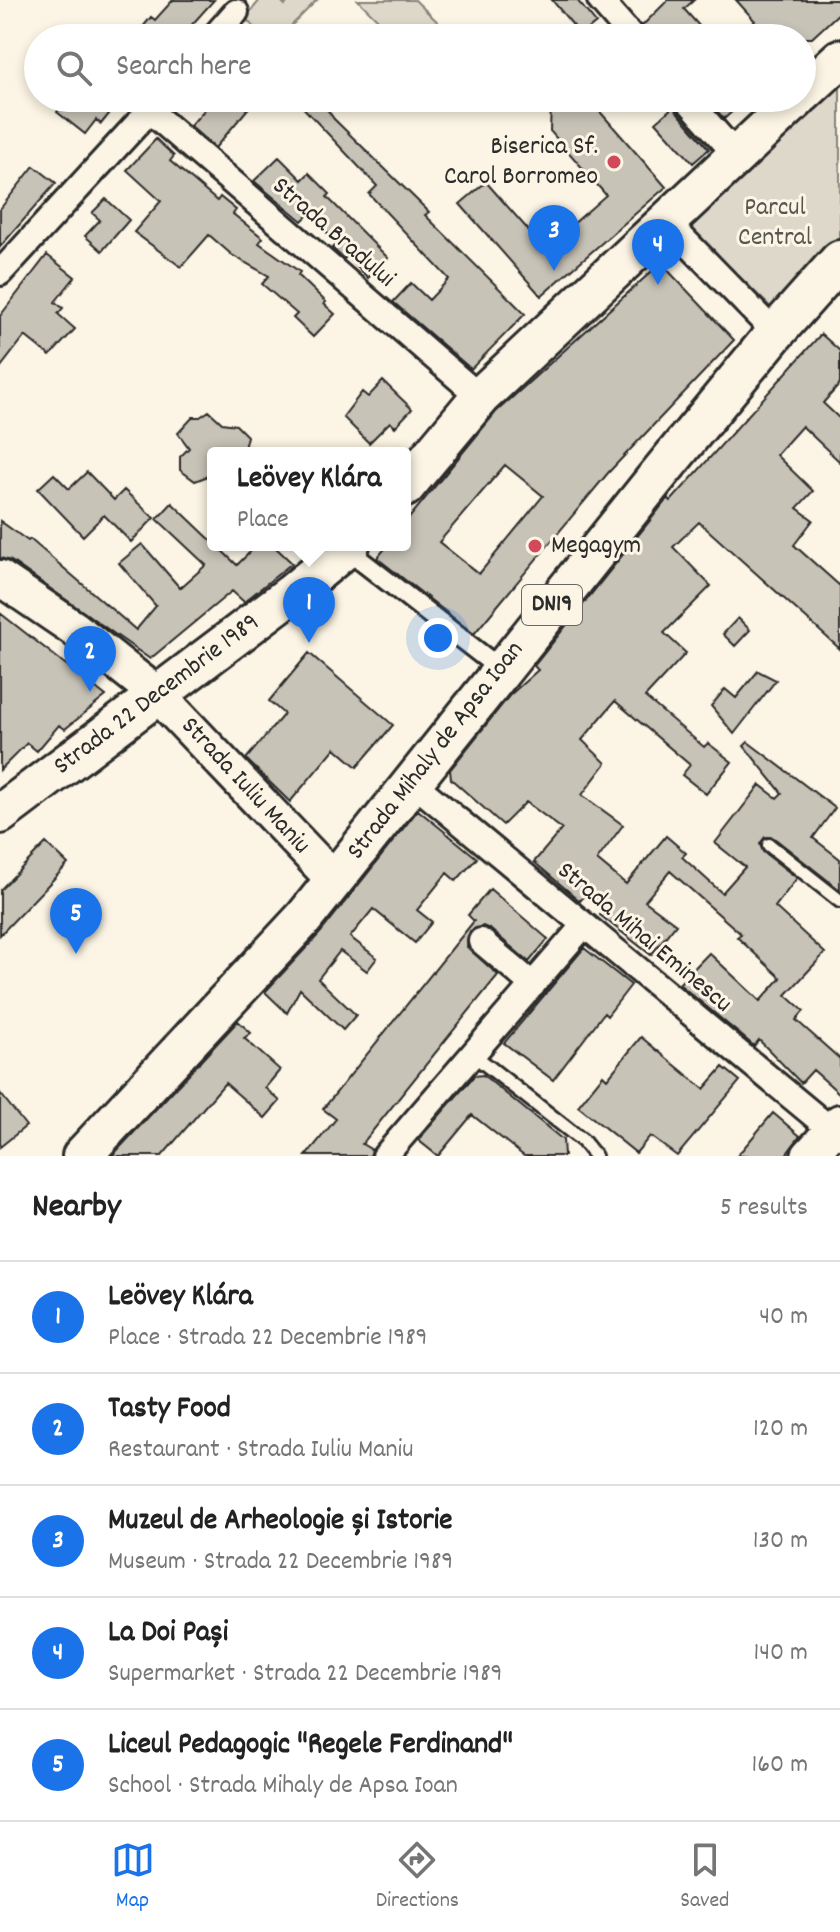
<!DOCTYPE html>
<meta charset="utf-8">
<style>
:root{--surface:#fff;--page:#f2f2f2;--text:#222;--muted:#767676;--line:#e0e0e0;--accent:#1a73e8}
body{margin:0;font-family:Dekko,sans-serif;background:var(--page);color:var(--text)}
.you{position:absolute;left:438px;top:638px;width:28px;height:28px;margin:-20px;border:6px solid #fff;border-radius:50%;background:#1a73e8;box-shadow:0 0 0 12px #1a73e833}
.badge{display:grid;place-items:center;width:52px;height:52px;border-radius:50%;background:var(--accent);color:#fff;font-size:26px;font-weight:700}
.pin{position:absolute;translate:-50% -66px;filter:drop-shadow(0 2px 4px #0008)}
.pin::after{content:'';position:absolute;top:42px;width:28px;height:24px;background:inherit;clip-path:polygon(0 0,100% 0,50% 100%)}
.popup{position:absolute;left:207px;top:447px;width:204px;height:104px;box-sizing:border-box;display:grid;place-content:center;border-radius:8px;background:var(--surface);filter:drop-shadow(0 2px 6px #0005);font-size:26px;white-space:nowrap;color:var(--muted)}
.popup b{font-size:30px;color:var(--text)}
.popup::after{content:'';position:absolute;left:50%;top:100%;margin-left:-16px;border:16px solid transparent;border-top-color:var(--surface)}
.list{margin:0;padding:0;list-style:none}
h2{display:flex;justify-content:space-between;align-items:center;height:104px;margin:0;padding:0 32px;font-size:34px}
h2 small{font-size:26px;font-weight:400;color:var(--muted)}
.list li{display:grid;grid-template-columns:52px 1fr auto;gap:24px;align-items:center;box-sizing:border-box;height:112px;padding:0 32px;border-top:2px solid var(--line)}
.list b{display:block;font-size:30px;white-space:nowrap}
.list p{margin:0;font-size:26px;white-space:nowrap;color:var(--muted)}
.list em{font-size:26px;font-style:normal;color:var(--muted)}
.icon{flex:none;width:44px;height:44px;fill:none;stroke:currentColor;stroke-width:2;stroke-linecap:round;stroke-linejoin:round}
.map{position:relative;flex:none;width:840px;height:1156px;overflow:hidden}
.search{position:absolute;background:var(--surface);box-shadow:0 4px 12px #0003;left:24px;right:24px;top:24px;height:88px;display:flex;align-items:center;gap:20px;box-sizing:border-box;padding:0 28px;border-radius:44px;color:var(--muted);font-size:30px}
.sheet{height:664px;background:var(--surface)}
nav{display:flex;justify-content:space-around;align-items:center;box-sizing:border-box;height:112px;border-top:2px solid var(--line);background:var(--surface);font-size:22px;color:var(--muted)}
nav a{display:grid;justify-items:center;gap:4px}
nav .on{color:var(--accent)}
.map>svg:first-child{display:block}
.green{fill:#ded8ca;stroke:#84827a;stroke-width:2}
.building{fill:#c8c3b7;stroke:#2b2b2b;stroke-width:2;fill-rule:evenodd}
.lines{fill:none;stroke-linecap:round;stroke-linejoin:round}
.service-casing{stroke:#2b2b2b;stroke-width:18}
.pedestrian-casing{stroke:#2b2b2b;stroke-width:24}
.minor-casing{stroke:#2b2b2b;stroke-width:30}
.secondary-casing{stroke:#2b2b2b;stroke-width:40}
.primary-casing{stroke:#2b2b2b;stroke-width:44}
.service{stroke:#fcf5e5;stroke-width:12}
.pedestrian{stroke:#fcf5e5;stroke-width:18}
.minor{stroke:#fcf5e5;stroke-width:24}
.secondary{stroke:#fcf5e5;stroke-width:34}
.primary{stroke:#fcf5e5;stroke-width:38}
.poi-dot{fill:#d1495b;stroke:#fcf5e5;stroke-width:3}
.labels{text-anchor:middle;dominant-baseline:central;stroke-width:6;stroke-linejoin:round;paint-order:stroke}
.shield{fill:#fcf5e5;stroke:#6a6863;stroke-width:2}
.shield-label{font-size:24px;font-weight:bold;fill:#2b2b2b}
.poi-label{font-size:26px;fill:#2b2b2b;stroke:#fcf5e5;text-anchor:end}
.park-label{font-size:26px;fill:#585653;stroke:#fcf5e5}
.street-label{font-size:26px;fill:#2b2b2b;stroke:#fcf5e5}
</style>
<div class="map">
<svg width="840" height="1156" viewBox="0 0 840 1156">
<rect width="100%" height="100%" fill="#fcf5e5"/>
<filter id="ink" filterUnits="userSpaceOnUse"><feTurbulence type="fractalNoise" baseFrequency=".0125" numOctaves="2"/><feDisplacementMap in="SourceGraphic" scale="16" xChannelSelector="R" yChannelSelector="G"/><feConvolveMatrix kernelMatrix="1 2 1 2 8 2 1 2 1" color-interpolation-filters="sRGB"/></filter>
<g filter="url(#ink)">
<!-- green -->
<path class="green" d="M 260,0 L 280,0 L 285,5 L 290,0 L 317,0 L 279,38 L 264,38 L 245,18 Z
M 358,0 L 415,0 L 451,35 L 396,38 Z
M 840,77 L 840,239 L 777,313 L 685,224 Z"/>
<!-- building -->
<path class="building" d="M 173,0 L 214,0 L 180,38 L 134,38 L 151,17 L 155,20 Z
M 552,0 L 577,0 L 596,23 L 581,35 Z
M 668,0 L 694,0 L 684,9 L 710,38 L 650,38 L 642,26 Z
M 736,0 L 840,0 L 840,12 L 812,38 L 736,38 L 755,21 Z
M 68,98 L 122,98 L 101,124 L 96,120 L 85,134 L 57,112 Z
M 215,98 L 257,98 L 215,148 L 190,126 Z
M 298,98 L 313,98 L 322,107 L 324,105 L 334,119 L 429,212 L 425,215 L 525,314 L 471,369 L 393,302 L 411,283 L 429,300 L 449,279 L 369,194 L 377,186 L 296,100 Z
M 558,98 L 588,98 L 666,187 L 541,296 L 460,204 L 486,182 L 545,249 L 606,195 L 550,131 L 551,104 Z
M 706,98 L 747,98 L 724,119 Z
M 673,107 L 709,149 L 693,163 L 656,122 Z
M 156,139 L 174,156 L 170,161 L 217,201 L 220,197 L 236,210 L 233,214 L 263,238 L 259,243 L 300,272 L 298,275 L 326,302 L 324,304 L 335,314 L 313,337 L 293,318 L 297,314 L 262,284 L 269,276 L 232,255 L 209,235 L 181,267 L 134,232 L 161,201 L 127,170 Z
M 279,157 L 302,180 L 309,173 L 330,194 L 327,197 L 388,258 L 368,278 L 347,256 L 344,259 L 332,248 L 337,243 L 309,214 L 302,221 L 254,181 Z
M 34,166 L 56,183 L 0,247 L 0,209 Z
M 106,199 L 129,220 L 102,251 L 85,236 L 100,220 L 92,213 Z
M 47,255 L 75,277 L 55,302 L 63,308 L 58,314 L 75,329 L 50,356 L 25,336 L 0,368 L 0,316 Z
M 661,263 L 734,340 L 608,473 L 474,634 L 377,558 L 388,545 L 405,545 L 405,523 L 496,412 ZM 505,465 L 543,496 L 479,574 L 439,542 Z
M 821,334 L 840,351 L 840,384 L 823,403 L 840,419 L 840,462 L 802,426 L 776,455 L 813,491 L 797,508 L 813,520 L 794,545 L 840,586 L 840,649 L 699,522 L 673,547 L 711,586 L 664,633 L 686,653 L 645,697 L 704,747 L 708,743 L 732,762 L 706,794 L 682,775 L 690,765 L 615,701 L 582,740 L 606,763 L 582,795 L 623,825 L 597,860 L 626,884 L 666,836 L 686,853 L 682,857 L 722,893 L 745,867 L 715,843 L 760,785 L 777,798 L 782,793 L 744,746 L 748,742 L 835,808 L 813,838 L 840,859 L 840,890 L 774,838 L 765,837 L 760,844 L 763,852 L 797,878 L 775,907 L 825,953 L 786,995 L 804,1011 L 796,1020 L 840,1059 L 840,1094 L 813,1070 L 801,1083 L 759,1040 L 754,1046 L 679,984 L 709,953 L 760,1001 L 781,978 L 737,937 L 741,934 L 670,871 L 645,901 L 676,924 L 651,955 L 600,915 L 607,906 L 588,892 L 580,901 L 534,862 L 562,829 L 526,802 L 503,825 L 451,779 L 450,770 L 510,695 L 538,670 L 534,666 L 668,498 L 671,501 Z
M 383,381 L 412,409 L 395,427 L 390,422 L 369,443 L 343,417 L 362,392 L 368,397 Z
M 209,411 L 222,423 L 236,425 L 247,436 L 243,453 L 213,453 L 213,474 L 195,481 L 180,470 L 180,457 L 189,448 L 178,433 L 193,417 L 200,417 Z
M 87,472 L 114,500 L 124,490 L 154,518 L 131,542 L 104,515 L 83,536 L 38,489 L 54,474 L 69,489 Z
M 172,503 L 237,565 L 257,545 L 273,545 L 292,563 L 244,602 L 232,591 L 150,659 L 11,561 L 0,558 L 0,521 L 28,541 L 30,539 L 136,630 L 156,606 L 119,563 L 142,544 L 180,588 L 206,565 L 157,519 Z
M 0,613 L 106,696 L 65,729 L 59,725 L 37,751 L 27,743 L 0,770 Z
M 738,618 L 750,630 L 735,646 L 723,634 Z
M 309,653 L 393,725 L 357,767 L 335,748 L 290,802 L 246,759 L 284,714 L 269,701 Z
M 758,671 L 776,680 L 734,734 L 711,706 L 725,689 L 736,698 Z
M 418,810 L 477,858 L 456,881 L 447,873 L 417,910 L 432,922 L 415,943 L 373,909 L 350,937 L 377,958 L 367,971 L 340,951 L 318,979 L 356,1015 L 343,1030 L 300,989 L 287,1013 L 265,992 L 321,932 Z
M 46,843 L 68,864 L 0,935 L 0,890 Z
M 490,889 L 548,939 L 529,962 L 490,929 L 483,926 L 470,931 L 467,947 L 498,975 L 362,1144 L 372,1150 L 370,1156 L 306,1156 L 336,1119 L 323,1109 L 474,921 L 468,915 Z
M 584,948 L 631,985 L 607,1016 L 604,1013 L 553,1080 L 504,1043 Z
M 238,1021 L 251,1033 L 244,1038 L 280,1070 L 265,1088 L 280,1101 L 265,1118 L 225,1083 L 162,1156 L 112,1156 Z
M 641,1037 L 704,1089 L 723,1067 L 740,1081 L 677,1156 L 650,1136 L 636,1153 L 578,1106 L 603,1075 L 607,1079 Z
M 483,1075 L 563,1140 L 564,1156 L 524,1156 L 472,1115 L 438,1156 L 418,1140 L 474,1076 Z
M 0,1093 L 26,1126 L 0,1147 Z
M 773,1113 L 800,1136 L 785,1156 L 737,1156 Z"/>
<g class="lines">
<!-- service casing -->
<g class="service-casing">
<path id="service" d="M 769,845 L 840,901
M 471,1053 L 583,1141 L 595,1156"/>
</g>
<!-- pedestrian casing -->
<g class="pedestrian-casing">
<path id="pedestrian" d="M 346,549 L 500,669"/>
</g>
<!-- minor casing -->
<g class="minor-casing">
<path id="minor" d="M 600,0 L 633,38
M 213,38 L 236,12
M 686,98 L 737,156
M 150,111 L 480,397
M 667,222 L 775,333
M 0,273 L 161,98
M 412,782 L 840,1137
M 481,941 L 533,985
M 385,1156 L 584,925"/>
</g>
<!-- secondary casing -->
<g class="secondary-casing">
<path id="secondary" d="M 0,578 L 75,629 L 158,695 L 335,881
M 809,1156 L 840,1122"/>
</g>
<!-- primary casing -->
<g class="primary-casing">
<path id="primary" d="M 802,94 L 840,59
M 405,487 L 480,397 L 798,98
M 0,814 L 291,594 L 350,545
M 82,1156 L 304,918 L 655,479 L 775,333 L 840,260"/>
</g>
<!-- service -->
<use href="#service" class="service"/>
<!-- pedestrian -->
<use href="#pedestrian" class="pedestrian"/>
<!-- minor -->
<use href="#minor" class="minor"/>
<!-- secondary -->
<use href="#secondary" class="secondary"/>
<!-- primary -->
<use href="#primary" class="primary"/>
</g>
</g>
<!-- markers -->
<g class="poi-dot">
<circle cx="614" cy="162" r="8"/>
<circle cx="535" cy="546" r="8"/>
</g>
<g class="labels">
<!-- shield labels -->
<rect class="shield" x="522" y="585" width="60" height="40" rx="6"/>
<g class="shield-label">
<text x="552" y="605">DN19</text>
</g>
<!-- poi labels -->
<g class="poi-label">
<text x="598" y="147">Biserica Sf.<tspan x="598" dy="30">Carol Borromeo</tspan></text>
<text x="551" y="546" text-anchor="start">Megagym</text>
</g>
<!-- park labels -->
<g class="park-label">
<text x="775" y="208">Parcul<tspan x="775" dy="30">Central</tspan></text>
</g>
<!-- street labels -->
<g class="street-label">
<text transform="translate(333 233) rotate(41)">Strada Bradului</text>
<text transform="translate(157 695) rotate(-37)">Strada 22 Decembrie 1989</text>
<text transform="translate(436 751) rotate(-52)">Strada Mihaly de Apsa Ioan</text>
<text transform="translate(245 786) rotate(47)">Strada Iuliu Maniu</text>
<text transform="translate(644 938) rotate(40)">Strada Mihai Eminescu</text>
</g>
</g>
</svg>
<div class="you"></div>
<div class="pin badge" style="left:309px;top:643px">1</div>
<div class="popup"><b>Leövey Klára</b>Place</div>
<div class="pin badge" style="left:90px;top:692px">2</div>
<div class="pin badge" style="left:554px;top:271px">3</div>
<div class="pin badge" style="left:658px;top:285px">4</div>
<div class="pin badge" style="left:76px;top:954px">5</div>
<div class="search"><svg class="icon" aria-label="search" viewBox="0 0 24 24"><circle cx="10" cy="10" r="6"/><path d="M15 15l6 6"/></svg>Search here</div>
</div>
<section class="sheet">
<h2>Nearby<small>5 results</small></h2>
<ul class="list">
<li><span class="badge">1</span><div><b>Leövey Klára</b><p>Place · Strada 22 Decembrie 1989</p></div><em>40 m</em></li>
<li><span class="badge">2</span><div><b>Tasty Food</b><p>Restaurant · Strada Iuliu Maniu</p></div><em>120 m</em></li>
<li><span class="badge">3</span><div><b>Muzeul de Arheologie și Istorie</b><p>Museum · Strada 22 Decembrie 1989</p></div><em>130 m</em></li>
<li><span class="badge">4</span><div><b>La Doi Pași</b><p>Supermarket · Strada 22 Decembrie 1989</p></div><em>140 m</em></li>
<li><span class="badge">5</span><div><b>Liceul Pedagogic &quot;Regele Ferdinand&quot;</b><p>School · Strada Mihaly de Apsa Ioan</p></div><em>160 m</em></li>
</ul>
</section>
<nav>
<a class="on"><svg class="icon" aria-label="map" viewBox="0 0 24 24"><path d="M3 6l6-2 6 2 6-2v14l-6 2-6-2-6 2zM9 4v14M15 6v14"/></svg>Map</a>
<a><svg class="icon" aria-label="directions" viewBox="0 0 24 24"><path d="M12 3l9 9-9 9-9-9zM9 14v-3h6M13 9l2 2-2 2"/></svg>Directions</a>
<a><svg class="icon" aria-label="saved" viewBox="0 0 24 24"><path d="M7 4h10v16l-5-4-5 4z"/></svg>Saved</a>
</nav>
